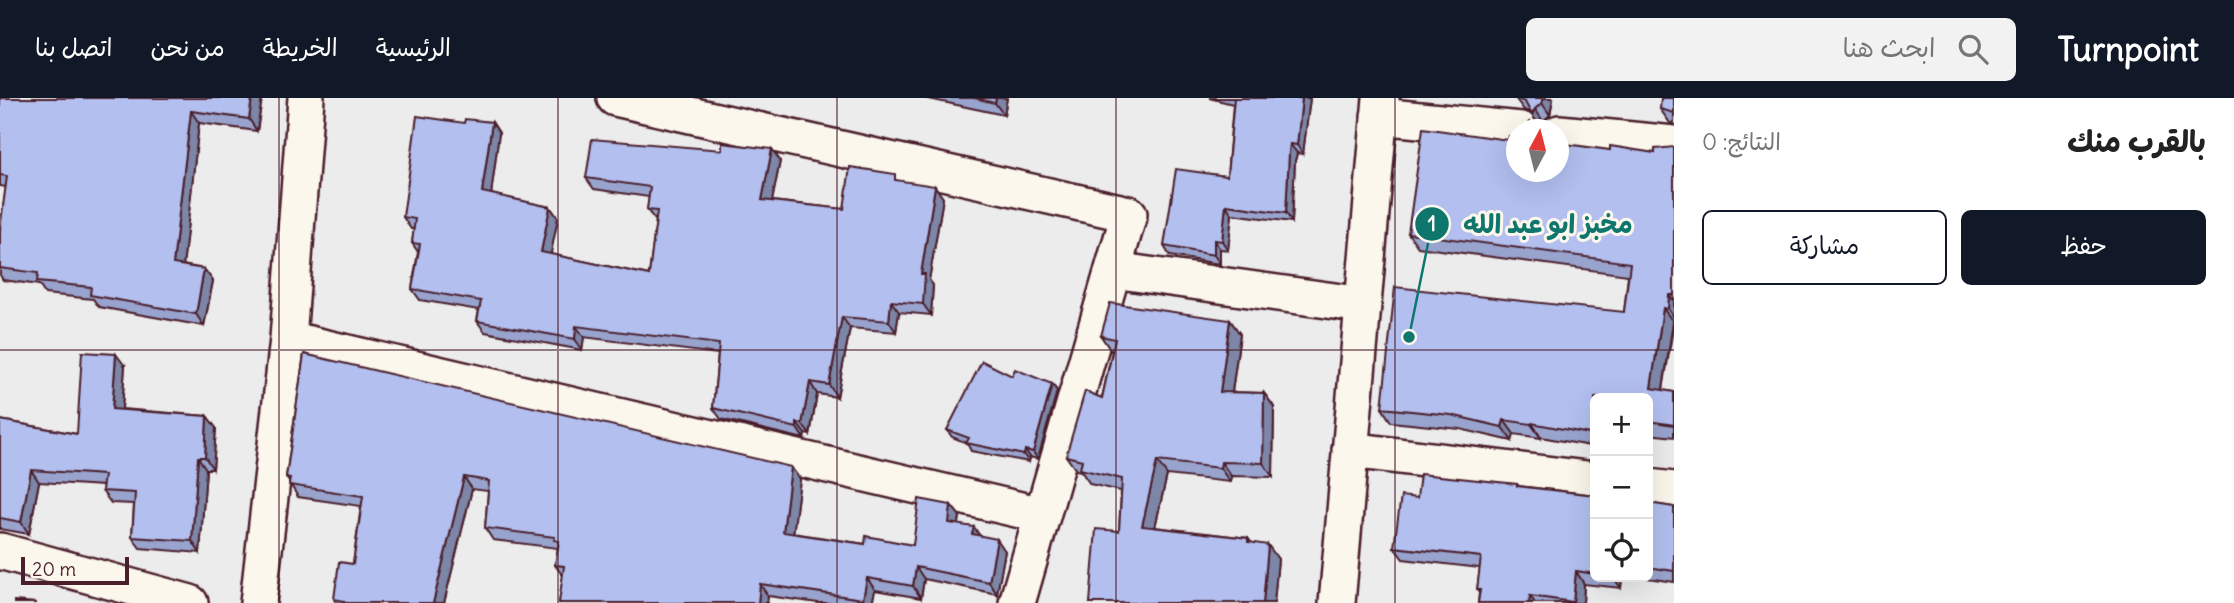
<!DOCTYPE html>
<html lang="ar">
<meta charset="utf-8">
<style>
:root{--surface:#fff;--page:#f2f2f2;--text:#222;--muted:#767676;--line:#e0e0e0;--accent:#111827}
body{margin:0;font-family:Delius,"Playpen Sans Arabic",sans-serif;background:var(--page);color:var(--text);direction:rtl}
.controls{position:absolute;right:21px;bottom:21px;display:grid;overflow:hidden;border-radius:10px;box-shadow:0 7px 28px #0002}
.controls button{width:63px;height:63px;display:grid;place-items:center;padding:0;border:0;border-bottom:2px solid var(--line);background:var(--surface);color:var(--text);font:35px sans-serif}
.compass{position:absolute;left:1506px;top:21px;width:63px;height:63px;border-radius:50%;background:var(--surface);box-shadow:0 7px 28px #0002;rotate:7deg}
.scale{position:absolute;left:21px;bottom:18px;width:108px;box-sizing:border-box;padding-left:7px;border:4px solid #4a1f2b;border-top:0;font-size:19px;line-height:24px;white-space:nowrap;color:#4a1f2b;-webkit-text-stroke:5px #fbf7ec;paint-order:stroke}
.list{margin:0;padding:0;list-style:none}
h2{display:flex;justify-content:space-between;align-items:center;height:91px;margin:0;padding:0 28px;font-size:30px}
h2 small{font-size:23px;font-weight:400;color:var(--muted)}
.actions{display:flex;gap:14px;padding:21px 28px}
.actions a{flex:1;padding:16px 0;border:2px solid var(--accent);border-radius:10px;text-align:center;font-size:24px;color:var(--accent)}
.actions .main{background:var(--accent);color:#fff}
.icon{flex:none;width:38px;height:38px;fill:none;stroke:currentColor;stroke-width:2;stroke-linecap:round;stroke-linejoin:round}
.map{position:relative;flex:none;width:1674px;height:505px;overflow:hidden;direction:ltr}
header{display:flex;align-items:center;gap:42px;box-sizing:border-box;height:98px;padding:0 35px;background:var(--accent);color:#fff}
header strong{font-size:33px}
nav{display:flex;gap:38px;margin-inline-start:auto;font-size:24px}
.search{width:490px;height:63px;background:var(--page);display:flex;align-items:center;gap:18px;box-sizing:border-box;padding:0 24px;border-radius:10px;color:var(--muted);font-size:26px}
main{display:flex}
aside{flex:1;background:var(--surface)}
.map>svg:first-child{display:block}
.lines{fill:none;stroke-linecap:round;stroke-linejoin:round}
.minor-casing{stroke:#4a1f2b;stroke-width:40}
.minor{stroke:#fbf7ec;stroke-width:35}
.wall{fill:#99a4ce;stroke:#4a1f2b;stroke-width:2}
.shaded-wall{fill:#7d86a7;stroke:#4a1f2b;stroke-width:2}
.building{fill:#b2bfef;stroke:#4a1f2b;stroke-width:2}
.grid{fill:none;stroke:#4a1f2b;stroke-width:2;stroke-opacity:0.55}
.leader{fill:none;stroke:#0f766e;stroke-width:2.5}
.callout-dot{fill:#0f766e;stroke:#fbf7ec;stroke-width:2.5}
.mark-label{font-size:21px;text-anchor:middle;font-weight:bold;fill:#fff}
.callout-label{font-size:26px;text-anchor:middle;font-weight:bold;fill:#0f766e;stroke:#fbf7ec;stroke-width:6;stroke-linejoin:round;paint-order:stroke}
</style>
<header>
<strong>Turnpoint</strong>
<div class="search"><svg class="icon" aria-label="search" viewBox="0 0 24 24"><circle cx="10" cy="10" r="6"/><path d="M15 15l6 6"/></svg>ابحث هنا</div>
<nav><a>الرئيسية</a><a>الخريطة</a><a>من نحن</a><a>اتصل بنا</a></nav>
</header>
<main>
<aside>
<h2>بالقرب منك<small>النتائج: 0</small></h2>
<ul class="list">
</ul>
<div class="actions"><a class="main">حفظ</a><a>مشاركة</a></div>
</aside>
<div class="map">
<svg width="1674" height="505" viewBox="0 0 1674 505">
<rect width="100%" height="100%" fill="#ececed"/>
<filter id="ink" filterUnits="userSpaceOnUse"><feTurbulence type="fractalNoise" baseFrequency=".0143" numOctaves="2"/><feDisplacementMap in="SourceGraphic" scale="14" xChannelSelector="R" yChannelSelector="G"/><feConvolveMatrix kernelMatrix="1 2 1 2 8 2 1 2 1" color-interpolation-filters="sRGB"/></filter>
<g filter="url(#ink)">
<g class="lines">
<!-- minor casing -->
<g class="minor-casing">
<path id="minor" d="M 615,0 L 1129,116 L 1017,505
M 1379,18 L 1521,32
M 1559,35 L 1674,46
M 1113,172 L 1363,207
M 288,241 L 1042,417
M 1350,352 L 1595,382
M 1648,389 L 1674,392
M 0,453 L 190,505
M 258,505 L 288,241 L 306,0
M 1337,505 L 1381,0"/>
</g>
<!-- minor -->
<use href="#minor" class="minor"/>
</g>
<!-- wall -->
<path class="wall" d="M 0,0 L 262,0 L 257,33 L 199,25 L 183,167 L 204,171 L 213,183 L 204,228 L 99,209 L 93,201 L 45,196 L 39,187 L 3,182 L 0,177 L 0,132 L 6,89 L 0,88 Z
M 924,0 L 1007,0 L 1004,17 Z
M 1209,0 L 1310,0 L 1303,56 L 1297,55 L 1295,63 L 1292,124 L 1232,116 L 1228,152 L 1220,151 L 1220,166 L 1170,158 L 1164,148 L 1227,78 L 1233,6 Z
M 1515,0 L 1553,0 L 1550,17 L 1543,23 L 1540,29 L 1531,15 L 1524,12 Z
M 1674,0 L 1674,26 L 1670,25 L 1660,11 Z
M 492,24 L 499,35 L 491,96 L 550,109 L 558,120 L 550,156 L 649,177 L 656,123 L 647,112 L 649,99 L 594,91 L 586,80 L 722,52 L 772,51 L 780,63 L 772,103 L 844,111 L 900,83 L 943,100 L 929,182 L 933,187 L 931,217 L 899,214 L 896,234 L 850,230 L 837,299 L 817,296 L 810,337 L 805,336 L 804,341 L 721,321 L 713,310 L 718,256 L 584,239 L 582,252 L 485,234 L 477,223 L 479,212 L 420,202 L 412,191 L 418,154 L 412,145 L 414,131 L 411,131 L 403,119 L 464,25 Z
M 1674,49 L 1674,224 L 1663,292 L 1674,294 L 1674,339 L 1648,336 L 1648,300 L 1595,300 L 1595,349 L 1541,339 L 1541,340 L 1514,336 L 1512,343 L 1460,331 L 1391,324 L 1382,310 L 1624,214 L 1628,177 L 1418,149 L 1408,135 L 1516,74 L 1610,52 L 1655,55 Z
M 1230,222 L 1240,236 L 1232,294 L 1264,295 L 1274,309 L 1273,379 L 1231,378 L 1230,384 L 1167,377 L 1155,429 L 1248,440 L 1251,444 L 1278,461 L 1274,505 L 1090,505 L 1119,433 L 1121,393 L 1090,386 L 1081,373 L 1076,372 L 1066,358 L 1102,300 L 1112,253 L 1111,253 L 1101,238 Z
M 304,256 L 800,381 L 793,435 L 865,446 L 913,447 L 960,418 L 959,426 L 1005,453 L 997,496 L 924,481 L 921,500 L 875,492 L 872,505 L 818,505 L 768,498 L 767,505 L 559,505 L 563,478 L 555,467 L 558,450 L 493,442 L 485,430 L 488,393 L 472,391 L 444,505 L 336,505 L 334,501 L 353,466 L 361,408 L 298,399 L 286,379 Z
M 125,268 L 122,311 L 207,318 L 216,330 L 213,371 L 206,371 L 200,455 L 140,450 L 132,439 L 134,406 L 111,405 L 102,393 L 103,388 L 39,384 L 29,436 L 0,431 L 0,322 L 77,336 Z
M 1012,278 L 1052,286 L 1057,293 L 1038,361 L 1030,359 L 1029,364 L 971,353 L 967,345 L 952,339 L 947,332 Z
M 1517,386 L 1519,388 L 1595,397 L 1595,479 L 1622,479 L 1621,490 L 1584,486 L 1583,505 L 1478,505 L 1479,495 L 1477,492 L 1480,470 L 1403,461 L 1394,449 Z
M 1648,405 L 1674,409 L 1674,484 L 1641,479 L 1648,479 Z"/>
<!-- shaded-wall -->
<path class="shaded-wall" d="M 252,0 L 262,0 L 257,33 L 249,21 Z
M 996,0 L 1007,0 L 1004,17 L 995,5 Z
M 1302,0 L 1310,0 L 1303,56 L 1297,47 Z
M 1543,0 L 1553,0 L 1550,17 L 1542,5 Z
M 1535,11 L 1543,23 L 1540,29 L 1532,17 Z
M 191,13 L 199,25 L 182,178 L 173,166 Z
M 492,24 L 499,35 L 490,105 L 482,94 Z
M 1290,46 L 1297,55 L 1295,63 L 1292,124 L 1286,115 L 1289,54 Z
M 772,51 L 780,63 L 770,113 L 762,102 Z
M 935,88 L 943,100 L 929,182 L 933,187 L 931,217 L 923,206 L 921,176 Z
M 1226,107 L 1232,116 L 1228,152 L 1222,143 Z
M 550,109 L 558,120 L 549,165 L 541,154 Z
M 1214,142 L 1220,151 L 1220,166 L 1214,157 Z
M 204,171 L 213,183 L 204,228 L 196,216 Z
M 1669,197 L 1674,203 L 1674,220 L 1668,211 Z
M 891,203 L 899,214 L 896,234 L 889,223 Z
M 1663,210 L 1673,224 L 1661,304 L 1651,290 Z
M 842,219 L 850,230 L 837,299 L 829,287 Z
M 1230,222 L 1240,236 L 1230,308 L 1220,294 Z
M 576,228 L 584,239 L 582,252 L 575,241 Z
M 116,256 L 125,268 L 121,323 L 112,311 Z
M 810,284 L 817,296 L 810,337 L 802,326 Z
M 1052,286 L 1057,293 L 1038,361 L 1033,354 Z
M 1264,295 L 1274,309 L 1273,379 L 1263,365 Z
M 207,318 L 216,330 L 213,371 L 205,359 Z
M 1504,322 L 1514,336 L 1512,343 L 1502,329 Z
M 797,325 L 805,336 L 804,341 L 797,330 Z
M 1532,325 L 1541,339 L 1541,340 L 1531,326 Z
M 1025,352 L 1030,359 L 1029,364 L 1024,357 Z
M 198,359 L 206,371 L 200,455 L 192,443 Z
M 1157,363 L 1167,377 L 1152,442 L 1142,428 Z
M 1221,364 L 1231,378 L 1230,384 L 1220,370 Z
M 791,369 L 800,381 L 792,446 L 783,434 Z
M 31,372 L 39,384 L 29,436 L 21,424 Z
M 464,379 L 472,391 L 444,505 L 433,505 Z
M 951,407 L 960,418 L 957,436 L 949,425 Z
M 974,429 L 982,441 L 972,436 Z
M 997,441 L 1005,453 L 997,496 L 989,484 Z
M 1268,447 L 1278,461 L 1274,505 L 1263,505 Z
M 916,469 L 924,481 L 921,500 L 913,488 Z
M 1576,473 L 1584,486 L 1583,505 L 1574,505 L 1573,504 Z
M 1613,479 L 1622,479 L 1621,490 Z
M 867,480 L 875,492 L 872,505 L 866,505 L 863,501 Z
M 760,486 L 768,498 L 767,505 L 758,505 Z
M 1530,498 L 1535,505 L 1529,505 Z"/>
<!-- building -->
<path class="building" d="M 0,0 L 252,0 L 249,21 L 191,13 L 173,166 L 204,171 L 196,216 L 90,197 L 91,189 L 37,184 L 38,175 L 0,170 L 0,132 L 7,78 L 0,77 Z
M 974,0 L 996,0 L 995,5 Z
M 1234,0 L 1302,0 L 1297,47 L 1290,46 L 1289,54 L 1286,115 L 1226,107 L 1222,143 L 1214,142 L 1214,157 L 1164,148 L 1176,71 L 1227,78 Z
M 1515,0 L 1543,0 L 1542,5 L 1535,11 L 1532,17 L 1525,4 Z
M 1661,0 L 1674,0 L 1674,15 L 1660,11 Z
M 417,18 L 464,25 L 465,21 L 492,24 L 482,94 L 550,109 L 541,154 L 649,177 L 657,113 L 647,112 L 650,89 L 586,80 L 592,41 L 722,52 L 722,45 L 772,51 L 762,102 L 844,111 L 850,69 L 895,76 L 895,82 L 935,88 L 921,176 L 925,176 L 923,206 L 891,203 L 889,223 L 842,219 L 829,287 L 810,284 L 802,326 L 797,325 L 797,330 L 713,310 L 719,246 L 576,228 L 575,241 L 477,223 L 481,203 L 412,191 L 420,146 L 412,145 L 415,121 L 403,119 Z
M 1530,24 L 1534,32 L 1525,32 L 1527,30 Z
M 1423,30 L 1508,42 L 1509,38 L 1516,37 L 1516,74 L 1558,74 L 1558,45 L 1610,52 L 1610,48 L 1655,55 L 1655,51 L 1674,49 L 1674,197 L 1669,197 L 1668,211 L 1663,210 L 1651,290 L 1674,294 L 1674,327 L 1648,323 L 1648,300 L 1595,300 L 1595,337 L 1532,325 L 1531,326 L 1504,322 L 1502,329 L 1451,317 L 1382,310 L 1395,189 L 1624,214 L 1630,165 L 1408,135 Z
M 1110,205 L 1230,222 L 1220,294 L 1264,295 L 1263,365 L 1221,364 L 1220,370 L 1157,363 L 1142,428 L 1248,440 L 1248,444 L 1268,447 L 1263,505 L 1090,505 L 1096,431 L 1119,433 L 1122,381 L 1080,371 L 1082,362 L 1066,358 L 1085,293 L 1102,300 L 1115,241 L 1101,238 Z
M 82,254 L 116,256 L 112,311 L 207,318 L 205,359 L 198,359 L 192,443 L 132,439 L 135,395 L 102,393 L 104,377 L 31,372 L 21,424 L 0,420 L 0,322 L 77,336 Z
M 304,256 L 791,369 L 783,434 L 865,446 L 866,438 L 913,447 L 919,401 L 951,407 L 949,425 L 974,429 L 972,436 L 997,441 L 989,484 L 916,469 L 913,488 L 867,480 L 863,501 L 760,486 L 758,505 L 559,505 L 564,468 L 555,467 L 559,443 L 554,442 L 555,439 L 485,430 L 489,383 L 464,379 L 433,505 L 343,505 L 344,503 L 334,501 L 339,464 L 353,466 L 363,398 L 289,387 L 290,380 L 286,379 Z
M 982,263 L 1012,278 L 1015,271 L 1052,286 L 1033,354 L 1025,352 L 1024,357 L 966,345 L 969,340 L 947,332 Z
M 1420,376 L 1517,386 L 1517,388 L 1595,397 L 1595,476 L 1576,473 L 1573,504 L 1530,498 L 1529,505 L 1478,505 L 1480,492 L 1477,492 L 1481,459 L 1394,449 L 1401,398 L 1417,400 Z
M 1648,405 L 1674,409 L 1674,473 L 1648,469 Z
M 14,503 L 36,505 L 14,505 Z"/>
</g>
<!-- grid -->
<path class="grid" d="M 279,0 L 279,505M 558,0 L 558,505M 837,0 L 837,505M 1116,0 L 1116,505M 1395,0 L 1395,505M 0,252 L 1674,252"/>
<!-- callouts -->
<path class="leader" d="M1409 239L1432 126"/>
<g class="callout-dot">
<circle cx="1409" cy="239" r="7"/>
<circle cx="1432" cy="126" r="18"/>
</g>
<g class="mark-label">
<text x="1432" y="133">1</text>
</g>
<g class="callout-label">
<text x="1548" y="135">مخبز ابو عبد الله</text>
</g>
</svg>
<div class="controls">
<button>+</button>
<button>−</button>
<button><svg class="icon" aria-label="locate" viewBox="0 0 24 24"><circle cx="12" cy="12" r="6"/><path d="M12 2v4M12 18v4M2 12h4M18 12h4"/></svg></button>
</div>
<svg class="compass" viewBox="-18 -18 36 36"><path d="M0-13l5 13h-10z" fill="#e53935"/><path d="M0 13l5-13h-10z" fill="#767676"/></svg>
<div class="scale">20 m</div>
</div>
</main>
